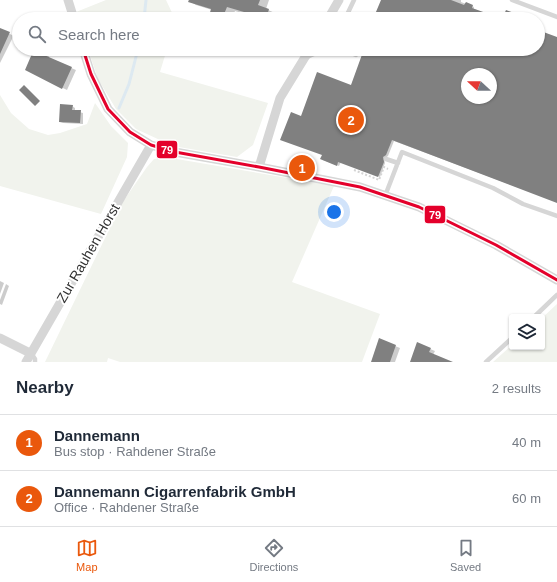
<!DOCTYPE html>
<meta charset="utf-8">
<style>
:root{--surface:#fff;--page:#f2f2f3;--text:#1f2937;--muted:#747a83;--line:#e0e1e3;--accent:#ea580c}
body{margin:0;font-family:Helvetica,sans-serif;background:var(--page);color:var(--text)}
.controls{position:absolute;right:12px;bottom:12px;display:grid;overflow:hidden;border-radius:4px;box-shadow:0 1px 3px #0004}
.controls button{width:36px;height:36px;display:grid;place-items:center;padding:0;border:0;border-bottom:1px solid var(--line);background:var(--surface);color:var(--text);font:20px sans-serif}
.compass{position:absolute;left:461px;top:68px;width:36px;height:36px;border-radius:50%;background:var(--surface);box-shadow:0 1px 3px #0004;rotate:291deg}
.you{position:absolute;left:334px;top:212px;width:14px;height:14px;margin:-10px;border:3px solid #fff;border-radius:50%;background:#1a73e8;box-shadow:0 0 0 6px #1a73e833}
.badge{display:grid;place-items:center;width:26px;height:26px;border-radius:50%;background:var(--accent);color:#fff;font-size:13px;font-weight:700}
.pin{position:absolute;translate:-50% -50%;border:2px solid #fff;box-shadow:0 1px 4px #0006}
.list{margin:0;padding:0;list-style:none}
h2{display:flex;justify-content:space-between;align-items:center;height:52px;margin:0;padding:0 16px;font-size:17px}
h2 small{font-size:13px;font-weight:400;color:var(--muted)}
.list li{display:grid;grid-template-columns:26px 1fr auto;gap:12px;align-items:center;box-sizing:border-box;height:56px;padding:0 16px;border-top:1px solid var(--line)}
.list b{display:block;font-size:15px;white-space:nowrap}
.list p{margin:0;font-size:13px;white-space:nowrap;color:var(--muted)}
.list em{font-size:13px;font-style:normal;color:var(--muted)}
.icon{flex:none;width:22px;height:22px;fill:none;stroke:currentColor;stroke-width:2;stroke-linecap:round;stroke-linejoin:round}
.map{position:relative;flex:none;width:557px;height:362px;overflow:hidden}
.search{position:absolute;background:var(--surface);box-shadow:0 1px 3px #0004;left:12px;right:12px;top:12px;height:44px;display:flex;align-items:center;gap:10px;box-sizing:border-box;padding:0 14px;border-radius:22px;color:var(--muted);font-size:15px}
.sheet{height:164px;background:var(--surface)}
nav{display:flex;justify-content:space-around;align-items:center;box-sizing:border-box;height:56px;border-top:1px solid var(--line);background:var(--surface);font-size:11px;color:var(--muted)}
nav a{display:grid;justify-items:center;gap:2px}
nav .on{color:var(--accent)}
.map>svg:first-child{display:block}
.green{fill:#f1f3ed}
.shadow{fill:#0003;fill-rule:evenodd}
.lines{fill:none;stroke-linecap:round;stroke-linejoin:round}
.stream{stroke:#dde9f1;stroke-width:3}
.building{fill:#808080;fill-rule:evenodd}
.path{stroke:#d4d4d4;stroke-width:2;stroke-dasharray:2 2;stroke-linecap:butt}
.service{stroke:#d6d6d6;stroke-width:4.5}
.minor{stroke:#d6d6d6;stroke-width:9}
.bus-1-casing{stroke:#fff;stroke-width:6}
.bus-1{stroke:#e4002b;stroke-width:3}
.labels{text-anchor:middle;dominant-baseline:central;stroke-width:4;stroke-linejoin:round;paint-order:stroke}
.street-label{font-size:14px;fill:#323232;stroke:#fff}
.line-badge{stroke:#fff;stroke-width:1.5}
.badge-label{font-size:11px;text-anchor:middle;font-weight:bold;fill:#fff}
</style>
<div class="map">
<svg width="557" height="362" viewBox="0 0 557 362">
<rect width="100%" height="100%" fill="#fff"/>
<!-- green -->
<path class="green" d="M 106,0 L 166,0 L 175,19 L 78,19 L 76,12 Z
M 88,49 L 167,49 L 160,72 L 268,103 L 253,145 L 237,157 L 173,146 L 136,129 L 116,109 L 98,79 Z
M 0,95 L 11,113 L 29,129 L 48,135 L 60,133 L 87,124 L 95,103 L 111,126 L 128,143 L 127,157 L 101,214 L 0,186 Z
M 165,157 L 334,186 L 292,282 L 380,314 L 362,362 L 120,362 L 108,358 L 107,362 L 45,362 L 122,203 L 147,167 L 154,159 Z
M 557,304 L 557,362 L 493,362 L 512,345 L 512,347 L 542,347 L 542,318 Z"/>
<!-- shadow -->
<path class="shadow" d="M 188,0 L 269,0 L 266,9 L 277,14 L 275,19 L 246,19 L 245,14 L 235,11 L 232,19 L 209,19 L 212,10 L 196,5 Z
M 382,0 L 461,0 L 461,2 L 474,7 L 474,9 L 500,19 L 374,19 Z
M 0,29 L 12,35 L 15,30 L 19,32 L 19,39 L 13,37 L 0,63 Z
M 538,31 L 557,38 L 557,202 L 394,141 L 388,156 L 384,159 L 385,163 L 380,177 L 341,162 L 339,166 L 323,160 L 323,155 L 301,117 L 351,86 L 365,49 L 538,49 ZM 467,74 L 491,74 L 491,98 L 467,98 Z
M 35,49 L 50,49 L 52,50 L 48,58 L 76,70 L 67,90 L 30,72 Z
M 72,106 L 75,108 L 75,111 L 83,113 L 83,124 L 63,123 L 60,122 Z
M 0,281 L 4,283 L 0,294 Z
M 6,284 L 9,286 L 2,305 L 0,304 L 0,300 Z
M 380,340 L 400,348 L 395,362 L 372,362 Z
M 418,344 L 435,351 L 433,355 L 447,362 L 411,362 Z"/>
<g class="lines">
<!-- stream -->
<path class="stream" d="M 144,19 L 146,0
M 119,108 L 129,84 L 138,49"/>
</g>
<!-- building -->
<path class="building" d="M 189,0 L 260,0 L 258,5 L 269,9 L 266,19 L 242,19 L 244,12 L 227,7 L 222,19 L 208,19 L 211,9 L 188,2 Z
M 381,0 L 451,0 L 464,5 L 466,2 L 473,5 L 472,8 L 500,18 L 373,19 Z
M 506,10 L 528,18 L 528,19 L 502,19 Z
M 0,28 L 10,32 L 0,54 Z
M 538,30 L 557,37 L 557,203 L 392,140 L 386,155 L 383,157 L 384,162 L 378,177 L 338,162 L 337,166 L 320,159 L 322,155 L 280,140 L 291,112 L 301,116 L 317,72 L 351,85 L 364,49 L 538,49 ZM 467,74 L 491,74 L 491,98 L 467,98 Z
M 34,49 L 47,49 L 44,55 L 72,67 L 62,89 L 25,70 Z
M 24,85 L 40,101 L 35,106 L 19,90 Z
M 60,104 L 73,105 L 72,110 L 81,110 L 80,123 L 59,122 Z
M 379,338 L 396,345 L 390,362 L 371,362 Z
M 417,342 L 431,348 L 429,352 L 453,362 L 410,362 Z"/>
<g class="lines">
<!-- path -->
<path class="path" d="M 354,170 L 379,180 L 384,167 L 388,169"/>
<!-- service -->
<path class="service" d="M 512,0 L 557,17
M 345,19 L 354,0
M 341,49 L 356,55
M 307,57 L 325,49
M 386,159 L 398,163
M 385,196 L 402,152 L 493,188 L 523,204 L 557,216
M 534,317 L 557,295
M 31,353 L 35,359 L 35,362
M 486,362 L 512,338"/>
<!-- minor -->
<path class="minor" d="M 68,0 L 74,19
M 328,19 L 339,0
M 83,49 L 91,74 L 108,109 L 130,132 L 151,145 L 175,152 L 259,167 L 360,187 L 419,207 L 496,245 L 557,280
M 259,167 L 280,98 L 310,49
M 0,338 L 30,353
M 26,362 L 151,145"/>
<!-- bus-1 casing -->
<g class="bus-1-casing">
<path id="bus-1" d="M 83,49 L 91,74 L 108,109 L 130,132 L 151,145 L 175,152 L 259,167 L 360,187 L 419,207 L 496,245 L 557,280"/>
</g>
<!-- bus-1 -->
<use href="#bus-1" class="bus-1"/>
</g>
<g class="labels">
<!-- street labels -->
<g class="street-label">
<text transform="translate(88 253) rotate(-60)">Zur Rauhen Horst</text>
</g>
</g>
<g class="line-badge">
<rect x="156" y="140" width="22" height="19" rx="4" fill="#e4002b"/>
<rect x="424" y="205" width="22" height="19" rx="4" fill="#e4002b"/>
</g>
<g class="badge-label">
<text x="167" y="154">79</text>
<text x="435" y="219">79</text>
</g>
</svg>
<div class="controls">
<button><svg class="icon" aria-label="layers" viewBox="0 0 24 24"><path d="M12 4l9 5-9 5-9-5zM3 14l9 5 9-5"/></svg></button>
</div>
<svg class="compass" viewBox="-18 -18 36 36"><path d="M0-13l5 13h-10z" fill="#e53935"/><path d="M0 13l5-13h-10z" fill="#747a83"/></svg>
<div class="you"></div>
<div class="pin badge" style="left:302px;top:168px">1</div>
<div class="pin badge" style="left:351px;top:120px">2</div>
<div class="search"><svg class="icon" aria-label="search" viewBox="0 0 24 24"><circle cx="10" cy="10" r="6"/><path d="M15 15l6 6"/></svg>Search here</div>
</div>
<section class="sheet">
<h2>Nearby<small>2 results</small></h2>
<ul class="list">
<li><span class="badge">1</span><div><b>Dannemann</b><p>Bus stop · Rahdener Straße</p></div><em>40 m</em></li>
<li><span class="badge">2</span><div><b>Dannemann Cigarrenfabrik GmbH</b><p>Office · Rahdener Straße</p></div><em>60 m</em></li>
</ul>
</section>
<nav>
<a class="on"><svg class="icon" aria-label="map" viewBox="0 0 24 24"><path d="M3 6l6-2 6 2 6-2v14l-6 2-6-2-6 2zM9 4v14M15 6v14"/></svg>Map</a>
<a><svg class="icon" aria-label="directions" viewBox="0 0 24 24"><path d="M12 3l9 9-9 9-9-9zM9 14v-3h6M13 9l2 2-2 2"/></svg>Directions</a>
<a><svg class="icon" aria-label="saved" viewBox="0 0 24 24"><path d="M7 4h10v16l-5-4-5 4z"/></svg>Saved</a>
</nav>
